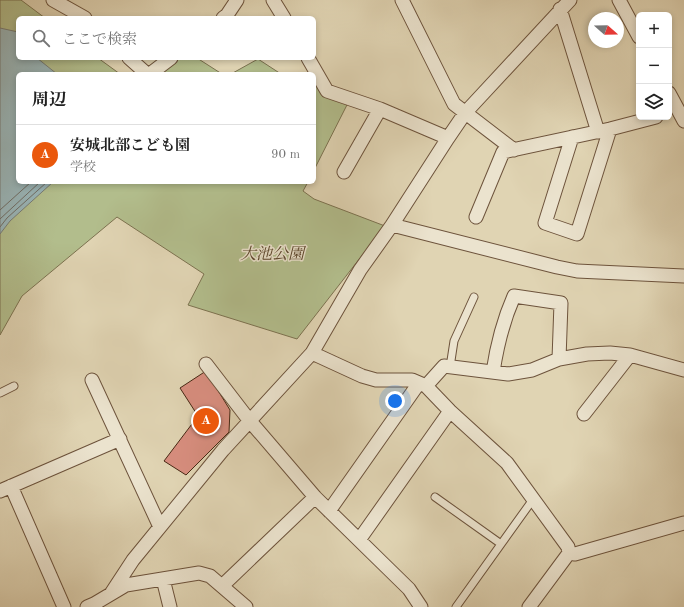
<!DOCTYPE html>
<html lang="ja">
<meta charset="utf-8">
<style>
:root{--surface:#fff;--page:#f2f2f2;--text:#222;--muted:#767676;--line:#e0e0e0;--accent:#ea580c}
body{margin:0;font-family:"Old Standard TT","Noto Serif JP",serif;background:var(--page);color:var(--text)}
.controls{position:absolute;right:12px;top:12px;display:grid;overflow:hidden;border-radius:6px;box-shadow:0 2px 6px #0003}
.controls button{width:36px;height:36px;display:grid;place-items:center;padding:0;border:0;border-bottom:1px solid var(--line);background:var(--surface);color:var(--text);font:20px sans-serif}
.compass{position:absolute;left:588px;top:12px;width:36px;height:36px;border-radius:50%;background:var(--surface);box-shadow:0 2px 6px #0003;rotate:110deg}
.you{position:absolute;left:395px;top:401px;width:14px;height:14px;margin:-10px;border:3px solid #fff;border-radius:50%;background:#1a73e8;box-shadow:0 0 0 6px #1a73e833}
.badge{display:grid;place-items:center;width:26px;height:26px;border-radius:50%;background:var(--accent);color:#fff;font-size:13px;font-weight:700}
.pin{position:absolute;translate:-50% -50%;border:2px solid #fff;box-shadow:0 1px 4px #0006}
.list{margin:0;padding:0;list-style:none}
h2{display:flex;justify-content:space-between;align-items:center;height:52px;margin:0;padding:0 16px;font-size:17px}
h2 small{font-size:13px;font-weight:400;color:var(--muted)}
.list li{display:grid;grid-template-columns:26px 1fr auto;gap:12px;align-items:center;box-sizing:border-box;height:60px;padding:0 16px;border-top:1px solid var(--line)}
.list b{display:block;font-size:15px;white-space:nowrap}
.list p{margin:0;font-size:13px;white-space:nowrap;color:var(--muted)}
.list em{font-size:13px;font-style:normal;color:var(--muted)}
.icon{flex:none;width:22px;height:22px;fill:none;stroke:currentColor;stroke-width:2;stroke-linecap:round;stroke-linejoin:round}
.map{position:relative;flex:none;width:684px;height:607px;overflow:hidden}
.search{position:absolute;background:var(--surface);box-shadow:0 2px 6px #0003;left:16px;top:16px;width:300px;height:44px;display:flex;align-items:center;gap:10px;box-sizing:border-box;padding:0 14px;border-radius:6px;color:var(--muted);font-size:15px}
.panel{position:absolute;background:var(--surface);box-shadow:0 2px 6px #0003;left:16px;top:72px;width:300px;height:112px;border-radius:6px}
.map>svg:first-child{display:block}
.green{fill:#b2bd8c;stroke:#7c7250}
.water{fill:#99b5b8;stroke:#787d76}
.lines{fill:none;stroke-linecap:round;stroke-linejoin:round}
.shore{stroke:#706e66;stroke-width:1}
.building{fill:#d88e7f;stroke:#472814}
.service-casing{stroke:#6d533c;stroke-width:9}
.minor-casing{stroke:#6d533c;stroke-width:15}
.service{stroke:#ebe3ce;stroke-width:7}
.minor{stroke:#ebe3ce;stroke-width:13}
.labels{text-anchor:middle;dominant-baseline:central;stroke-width:3;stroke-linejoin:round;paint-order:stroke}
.park-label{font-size:16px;font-style:italic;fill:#5c462c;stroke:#ebe3ce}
</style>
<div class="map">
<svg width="684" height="607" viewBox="0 0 684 607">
<rect width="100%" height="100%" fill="#e0d4b3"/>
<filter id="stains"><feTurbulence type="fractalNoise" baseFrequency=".005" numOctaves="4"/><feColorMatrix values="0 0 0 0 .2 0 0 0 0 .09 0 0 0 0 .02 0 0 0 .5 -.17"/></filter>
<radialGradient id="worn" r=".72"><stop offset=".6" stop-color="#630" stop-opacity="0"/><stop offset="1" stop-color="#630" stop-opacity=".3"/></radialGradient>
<!-- green -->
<path class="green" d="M 0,0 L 21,0 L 45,18 L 18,18 L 18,58 L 98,58 L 120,74 L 18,74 L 18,182 L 308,182 L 303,191 L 314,199 L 385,226 L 297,339 L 188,305 L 204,274 L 117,217 L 22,296 L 0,335 Z
M 180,58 L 197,58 L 222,74 L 160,74 Z
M 258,59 L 281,74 L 231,74 Z
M 317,83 L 351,97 L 314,170 L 314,85 Z"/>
<!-- water -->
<path class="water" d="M 0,28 L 18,32 L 18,58 L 37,58 L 57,74 L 18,74 L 18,182 L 53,182 L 10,221 L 0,234 Z"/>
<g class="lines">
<!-- shore -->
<path class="shore" d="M 0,210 L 31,182
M 0,219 L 40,182
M 0,227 L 7,218 L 47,182"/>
</g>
<!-- building -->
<path class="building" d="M 206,371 L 230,410 L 229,432 L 186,475 L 164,461 L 198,416 L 180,388 Z"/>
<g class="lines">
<!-- service casing -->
<g class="service-casing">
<path id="service" d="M 450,367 L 454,341 L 474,297
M 0,393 L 14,386
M 435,497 L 501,544
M 456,607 L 534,498"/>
</g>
<!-- minor casing -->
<g class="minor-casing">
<path id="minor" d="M 53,0 L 85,18
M 273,0 L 284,18
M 402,0 L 454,104 L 514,150
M 619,0 L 639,37
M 560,9 L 598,132
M 223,18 L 227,15 L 237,0
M 129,58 L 147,74
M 308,58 L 327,91 L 380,109 L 448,138
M 150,74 L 171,58
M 669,93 L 684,121
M 572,137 L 545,223 L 577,234 L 610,129
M 344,172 L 380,109
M 476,217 L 503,152 L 610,129 L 656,117
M 392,225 L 557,267 L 577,271 L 684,276
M 312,353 L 362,376 L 376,380 L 412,380 L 426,386 L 450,411 L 507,463 L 568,547 L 569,553 L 529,607
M 206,364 L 249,420 L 315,497 L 409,589 L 421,607
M 493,372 C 497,345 503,321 514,296 L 561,303 L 559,359
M 92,380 L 160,527
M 426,386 L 444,366 L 508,374 L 532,370 L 559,359 L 587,354 L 610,353 L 630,355 L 684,370
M 584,414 L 630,355
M 11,486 L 64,607
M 0,491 L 120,439
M 329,511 L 419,383
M 359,540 L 450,411
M 569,553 L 575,554 L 684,523
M 163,579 L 170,607
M 222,586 L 315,497
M 112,592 L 133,560 L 223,450 L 312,353 L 360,270 L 392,225 L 448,138 L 465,113 L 570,0
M 87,607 L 94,604 L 126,585 L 199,573 L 210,576 L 246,607"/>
</g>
<!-- service -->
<use href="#service" class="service"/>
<!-- minor -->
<use href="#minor" class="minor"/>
</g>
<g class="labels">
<!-- park labels -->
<g class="park-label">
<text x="272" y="255">大池公園</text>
</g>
</g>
<rect width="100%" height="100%" filter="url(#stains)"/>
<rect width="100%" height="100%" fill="url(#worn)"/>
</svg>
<div class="controls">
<button>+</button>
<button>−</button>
<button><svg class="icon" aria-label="layers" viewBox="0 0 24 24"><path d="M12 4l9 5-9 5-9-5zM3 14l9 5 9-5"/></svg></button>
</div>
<svg class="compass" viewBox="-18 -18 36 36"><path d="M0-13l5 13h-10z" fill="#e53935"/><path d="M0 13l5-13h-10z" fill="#767676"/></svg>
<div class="you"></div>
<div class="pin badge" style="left:206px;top:421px">A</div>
<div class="search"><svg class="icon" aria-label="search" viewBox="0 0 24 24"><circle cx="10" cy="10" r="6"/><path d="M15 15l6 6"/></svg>ここで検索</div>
<section class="panel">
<h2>周辺<small></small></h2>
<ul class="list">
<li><span class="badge">A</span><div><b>安城北部こども園</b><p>学校</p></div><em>90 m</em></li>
</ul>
</section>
</div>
